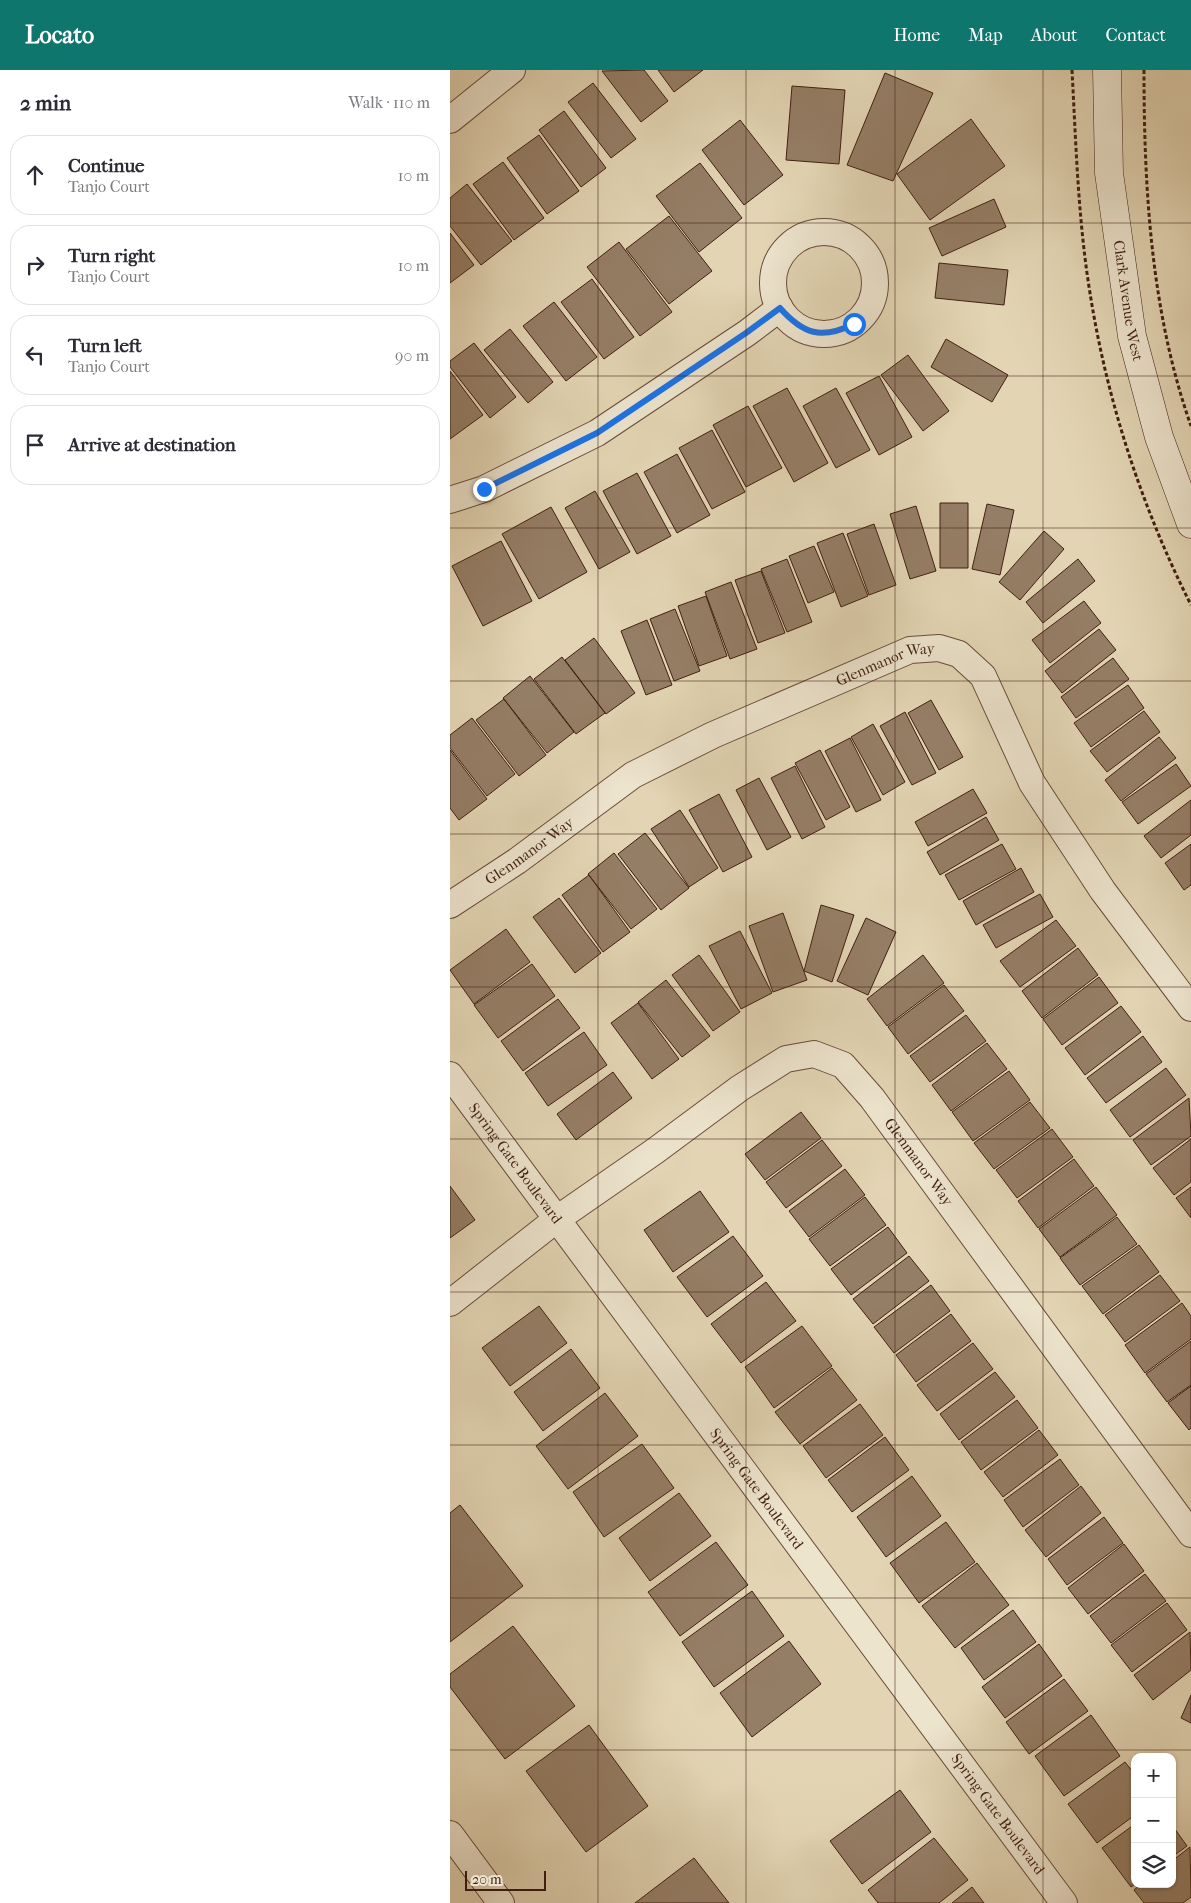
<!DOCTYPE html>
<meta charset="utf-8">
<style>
:root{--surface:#fff;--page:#f7f7f7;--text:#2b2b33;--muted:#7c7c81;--line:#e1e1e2;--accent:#0f766e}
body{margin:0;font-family:"IM FELL French Canon",serif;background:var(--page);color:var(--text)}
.controls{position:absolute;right:15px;bottom:15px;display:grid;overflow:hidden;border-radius:10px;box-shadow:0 1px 4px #0004}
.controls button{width:45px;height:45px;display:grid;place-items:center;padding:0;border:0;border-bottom:1px solid var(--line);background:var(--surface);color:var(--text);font:25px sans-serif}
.scale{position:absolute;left:15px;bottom:12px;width:81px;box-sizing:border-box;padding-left:5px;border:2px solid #401f12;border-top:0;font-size:14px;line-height:18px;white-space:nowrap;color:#401f12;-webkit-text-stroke:4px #ede4ce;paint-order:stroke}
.stop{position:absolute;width:15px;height:15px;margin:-11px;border:4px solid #1a73e8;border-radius:50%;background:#fff}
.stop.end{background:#1a73e8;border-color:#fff;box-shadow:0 1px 5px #0008}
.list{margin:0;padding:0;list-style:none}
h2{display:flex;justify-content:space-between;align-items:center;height:65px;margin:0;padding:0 20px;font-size:21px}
h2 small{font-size:16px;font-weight:400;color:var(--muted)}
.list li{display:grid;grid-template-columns:32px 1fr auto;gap:15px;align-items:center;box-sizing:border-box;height:80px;margin:0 10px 10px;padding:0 10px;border:1px solid var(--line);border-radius:20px}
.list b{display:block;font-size:19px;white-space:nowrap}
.list p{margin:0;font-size:16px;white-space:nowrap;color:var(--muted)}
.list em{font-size:16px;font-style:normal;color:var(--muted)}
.icon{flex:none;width:28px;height:28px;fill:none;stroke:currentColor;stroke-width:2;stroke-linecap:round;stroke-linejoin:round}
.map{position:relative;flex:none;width:741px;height:1833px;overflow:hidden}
header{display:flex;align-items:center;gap:30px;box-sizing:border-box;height:70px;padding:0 25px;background:var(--accent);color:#fff}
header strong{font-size:24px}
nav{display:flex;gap:28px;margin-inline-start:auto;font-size:18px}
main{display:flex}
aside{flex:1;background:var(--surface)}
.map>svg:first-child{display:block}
.building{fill:#957e66;stroke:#401f12}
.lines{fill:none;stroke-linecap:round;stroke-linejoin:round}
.street-casing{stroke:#694c3a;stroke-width:28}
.secondary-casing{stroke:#401f12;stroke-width:29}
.path{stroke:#401f12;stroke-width:3;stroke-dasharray:4 2.5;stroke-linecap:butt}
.street{stroke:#ede4ce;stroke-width:26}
.secondary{stroke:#ede4ce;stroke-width:28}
.route{stroke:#1a73e8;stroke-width:6}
.grid{fill:none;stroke:#401f12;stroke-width:1;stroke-opacity:0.55}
.labels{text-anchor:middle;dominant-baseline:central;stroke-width:4;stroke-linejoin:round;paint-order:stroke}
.street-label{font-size:15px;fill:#401f12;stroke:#ede4ce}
</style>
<header>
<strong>Locato</strong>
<nav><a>Home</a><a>Map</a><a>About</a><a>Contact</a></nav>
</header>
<main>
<aside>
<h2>2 min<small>Walk · 110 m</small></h2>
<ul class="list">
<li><svg class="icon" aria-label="ahead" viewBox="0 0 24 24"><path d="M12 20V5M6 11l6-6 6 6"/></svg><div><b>Continue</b><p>Tanjo Court</p></div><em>10 m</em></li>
<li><svg class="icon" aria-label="right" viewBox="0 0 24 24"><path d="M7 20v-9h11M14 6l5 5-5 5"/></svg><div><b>Turn right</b><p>Tanjo Court</p></div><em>10 m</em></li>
<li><svg class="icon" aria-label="left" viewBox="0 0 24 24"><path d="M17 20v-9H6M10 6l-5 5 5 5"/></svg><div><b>Turn left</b><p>Tanjo Court</p></div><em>90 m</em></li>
<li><svg class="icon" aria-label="arrive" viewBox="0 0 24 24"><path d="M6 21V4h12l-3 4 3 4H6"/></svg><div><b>Arrive at destination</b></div></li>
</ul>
</aside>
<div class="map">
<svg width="741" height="1833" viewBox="0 0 741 1833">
<rect width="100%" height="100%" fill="#e3d5b4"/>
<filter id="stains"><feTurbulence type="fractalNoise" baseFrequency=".004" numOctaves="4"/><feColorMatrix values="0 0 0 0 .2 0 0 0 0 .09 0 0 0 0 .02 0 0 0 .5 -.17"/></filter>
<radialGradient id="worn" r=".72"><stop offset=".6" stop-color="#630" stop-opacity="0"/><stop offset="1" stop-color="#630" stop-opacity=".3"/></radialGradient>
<!-- building -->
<path class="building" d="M 194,0 L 218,31 L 191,52 L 152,1 Z
M 208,0 L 253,0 L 224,22 Z
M 435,3 L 483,23 L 443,111 L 397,95 Z
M 143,13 L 186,69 L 161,88 L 118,32 Z
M 342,16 L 395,20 L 389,94 L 336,90 Z
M 114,41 L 156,98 L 131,117 L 89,60 Z
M 521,49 L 555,96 L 480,150 L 447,104 Z
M 290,50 L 333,105 L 294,135 L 252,80 Z
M 89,65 L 129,121 L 97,144 L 57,88 Z
M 53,92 L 94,148 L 64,170 L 23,114 Z
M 250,93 L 292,148 L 249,182 L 206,126 Z
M 17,114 L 62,171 L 31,195 L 0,156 L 0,128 Z
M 544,129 L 556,157 L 492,186 L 479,158 Z
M 219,146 L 262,201 L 219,234 L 176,179 Z
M 0,163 L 24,195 L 0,213 Z
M 169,172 L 222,242 L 190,266 L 137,197 Z
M 489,193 L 558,200 L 554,235 L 485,228 Z
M 142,209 L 184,267 L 154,289 L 111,232 Z
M 104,232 L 147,287 L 116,311 L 73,256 Z
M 60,259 L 103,312 L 78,333 L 34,280 Z
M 496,269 L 558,305 L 542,332 L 481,297 Z
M 24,273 L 66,327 L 40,348 L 0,297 L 0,291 Z
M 458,285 L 499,341 L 473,361 L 431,305 Z
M 0,301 L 33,345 L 0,369 Z
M 429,306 L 462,367 L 429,385 L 396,323 Z
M 337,318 L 378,393 L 344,412 L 303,336 Z
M 386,318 L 420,380 L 386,398 L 353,336 Z
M 298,336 L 332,398 L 296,417 L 263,355 Z
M 262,360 L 295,422 L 262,439 L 229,378 Z
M 227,384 L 260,445 L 227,463 L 194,402 Z
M 187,403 L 221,466 L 187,484 L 153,421 Z
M 145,421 L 180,482 L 149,499 L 115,438 Z
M 490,433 L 518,433 L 518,498 L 490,498 Z
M 537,434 L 564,440 L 550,505 L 522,499 Z
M 466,436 L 486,501 L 460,509 L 440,444 Z
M 101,437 L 137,502 L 89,529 L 52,464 Z
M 424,454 L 446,515 L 419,525 L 397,464 Z
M 594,461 L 614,479 L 570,530 L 549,512 Z
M 393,463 L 418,526 L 391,537 L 367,473 Z
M 51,471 L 82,531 L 33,556 L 2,496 Z
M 364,476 L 384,522 L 358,533 L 339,486 Z
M 337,489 L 362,552 L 337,562 L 311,499 Z
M 628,489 L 645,511 L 593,553 L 576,532 Z
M 311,501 L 335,563 L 308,573 L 285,510 Z
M 281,512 L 307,579 L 280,589 L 255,522 Z
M 256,526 L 277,586 L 249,596 L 228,536 Z
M 634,531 L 651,553 L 600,593 L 582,570 Z
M 225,539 L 250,601 L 224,611 L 200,549 Z
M 197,550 L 222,615 L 196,625 L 171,561 Z
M 649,559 L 666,580 L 612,623 L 595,601 Z
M 144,568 L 185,623 L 156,644 L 115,590 Z
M 112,587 L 155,643 L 126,664 L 84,609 Z
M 663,588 L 679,609 L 626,648 L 611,627 Z
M 80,606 L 124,662 L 97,683 L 53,628 Z
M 678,615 L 694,638 L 641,677 L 624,653 Z
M 54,629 L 96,685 L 69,706 L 26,650 Z
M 481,630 L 513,687 L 489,700 L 458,643 Z
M 694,641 L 710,662 L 657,702 L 640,681 Z
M 455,642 L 486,703 L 462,715 L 430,656 Z
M 22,648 L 65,704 L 37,726 L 0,678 L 0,665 Z
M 423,654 L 455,712 L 433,725 L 401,667 Z
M 709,667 L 726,688 L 671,731 L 655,710 Z
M 400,668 L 431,730 L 406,742 L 375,681 Z
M 0,680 L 37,729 L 9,750 L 0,738 Z
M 370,680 L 400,737 L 376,750 L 345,693 Z
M 726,694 L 741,716 L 688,754 L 672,732 Z
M 345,696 L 375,757 L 352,769 L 321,708 Z
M 309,708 L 341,767 L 317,780 L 286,720 Z
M 523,719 L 537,743 L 478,776 L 465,752 Z
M 269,724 L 302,787 L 273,802 L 239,740 Z
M 741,730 L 741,765 L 711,788 L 694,766 Z
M 230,740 L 268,798 L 239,817 L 201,759 Z
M 536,747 L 549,770 L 490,805 L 477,782 Z
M 195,763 L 239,818 L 211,840 L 168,784 Z
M 552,774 L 566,799 L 509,830 L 495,805 Z
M 741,774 L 741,815 L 734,820 L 715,793 Z
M 164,783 L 207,839 L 181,859 L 138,804 Z
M 571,798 L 584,822 L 526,855 L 513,831 Z
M 139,805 L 180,862 L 153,882 L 112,825 Z
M 590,824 L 603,847 L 546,878 L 533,855 Z
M 109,828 L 151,883 L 125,903 L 83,847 Z
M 371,835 L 404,845 L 382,912 L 354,901 Z
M 333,843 L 357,910 L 323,922 L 299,856 Z
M 416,848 L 446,862 L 418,925 L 387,911 Z
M 606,850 L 626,876 L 570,917 L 550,891 Z
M 56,859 L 80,892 L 24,934 L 0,900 Z
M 290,861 L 322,923 L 291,939 L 259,876 Z
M 628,878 L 648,905 L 592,948 L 572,921 Z
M 249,885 L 290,942 L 263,961 L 222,905 Z
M 473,885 L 494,913 L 437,956 L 417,929 Z
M 82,894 L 105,926 L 48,968 L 24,935 Z
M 649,907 L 668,933 L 612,975 L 593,949 Z
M 216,910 L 260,966 L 232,987 L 188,932 Z
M 494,915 L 514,941 L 458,984 L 438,957 Z
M 108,929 L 130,958 L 73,1001 L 51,971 Z
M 188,933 L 229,989 L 202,1009 L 161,953 Z
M 671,936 L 691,962 L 635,1005 L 615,978 Z
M 516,945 L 536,971 L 480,1012 L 460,986 Z
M 134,962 L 157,995 L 98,1036 L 75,1003 Z
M 693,966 L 712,992 L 656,1033 L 637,1008 Z
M 537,973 L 557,999 L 501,1041 L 482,1015 Z
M 716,998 L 736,1025 L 680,1067 L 660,1040 Z
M 559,1001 L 580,1030 L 523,1071 L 502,1042 Z
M 163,1002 L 182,1028 L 126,1070 L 107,1044 Z
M 739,1028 L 741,1066 L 701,1095 L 683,1070 Z
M 580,1032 L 600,1058 L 544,1099 L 524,1073 Z
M 351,1042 L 371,1068 L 315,1110 L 295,1084 Z
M 602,1059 L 623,1087 L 567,1128 L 546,1100 Z
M 741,1069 L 741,1112 L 724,1125 L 703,1098 Z
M 372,1070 L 392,1096 L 336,1138 L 316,1112 Z
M 624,1089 L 644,1116 L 588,1158 L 568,1131 Z
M 395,1099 L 415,1125 L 359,1167 L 339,1141 Z
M 0,1116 L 25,1150 L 0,1168 Z
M 646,1117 L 667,1145 L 610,1187 L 589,1159 Z
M 741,1117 L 741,1148 L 726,1128 Z
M 250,1121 L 279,1162 L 223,1202 L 194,1160 Z
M 415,1127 L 436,1155 L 380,1196 L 359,1169 Z
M 667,1147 L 687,1174 L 630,1215 L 610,1188 Z
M 438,1157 L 457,1183 L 401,1225 L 381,1199 Z
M 283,1166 L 313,1206 L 257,1247 L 227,1207 Z
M 689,1175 L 709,1202 L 653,1244 L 632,1216 Z
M 459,1186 L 479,1211 L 423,1254 L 403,1229 Z
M 710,1205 L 730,1231 L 675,1272 L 655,1245 Z
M 316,1212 L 346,1251 L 291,1293 L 261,1254 Z
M 481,1215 L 500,1241 L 444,1283 L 424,1257 Z
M 732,1233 L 741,1246 L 741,1269 L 695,1303 L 675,1275 Z
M 89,1236 L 117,1273 L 60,1316 L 32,1278 Z
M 501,1244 L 521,1271 L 466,1312 L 446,1285 Z
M 352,1256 L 382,1296 L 324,1338 L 295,1297 Z
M 741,1271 L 741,1315 L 717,1332 L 696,1304 Z
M 523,1273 L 543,1299 L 487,1341 L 467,1315 Z
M 121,1279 L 150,1318 L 93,1361 L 64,1322 Z
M 382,1298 L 407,1330 L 350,1374 L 325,1342 Z
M 545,1302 L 565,1327 L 509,1370 L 490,1344 Z
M 741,1316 L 741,1358 L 739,1360 L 718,1333 Z
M 155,1323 L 188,1366 L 118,1419 L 86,1376 Z
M 567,1330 L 588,1358 L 531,1400 L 511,1372 Z
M 410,1334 L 433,1365 L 376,1408 L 353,1376 Z
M 589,1360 L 608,1385 L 553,1427 L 534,1402 Z
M 435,1367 L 459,1400 L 402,1442 L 378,1410 Z
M 192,1374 L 224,1418 L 154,1467 L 123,1422 Z
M 610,1389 L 629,1415 L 573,1457 L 554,1430 Z
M 462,1406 L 491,1446 L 436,1487 L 407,1447 Z
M 631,1416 L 651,1443 L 596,1487 L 575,1460 Z
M 229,1423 L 261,1466 L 200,1511 L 169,1468 Z
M 10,1435 L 73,1516 L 0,1572 L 0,1443 Z
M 654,1447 L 673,1473 L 617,1515 L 598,1489 Z
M 496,1452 L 525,1492 L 469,1533 L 440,1493 Z
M 266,1472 L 298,1515 L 230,1566 L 198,1522 Z
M 674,1474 L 694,1501 L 638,1544 L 618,1518 Z
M 527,1493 L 559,1535 L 505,1578 L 472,1536 Z
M 695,1504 L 716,1531 L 661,1573 L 640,1546 Z
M 302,1521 L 334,1566 L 264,1617 L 232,1572 Z
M 717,1533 L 737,1560 L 682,1602 L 661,1575 Z
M 563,1540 L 586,1572 L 534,1610 L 511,1578 Z
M 63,1556 L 125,1636 L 55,1689 L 0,1617 L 0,1604 Z
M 740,1562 L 741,1600 L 703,1630 L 684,1605 Z
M 339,1571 L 371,1614 L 302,1667 L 270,1623 Z
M 589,1574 L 612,1606 L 555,1648 L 532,1617 Z
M 614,1609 L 638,1641 L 579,1684 L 556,1652 Z
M 741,1625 L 741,1653 L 731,1648 Z
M 641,1645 L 670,1686 L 614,1726 L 585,1686 Z
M 139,1655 L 198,1736 L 136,1782 L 76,1701 Z
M 675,1692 L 685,1705 L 685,1745 L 647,1773 L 618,1734 Z
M 450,1720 L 481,1762 L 412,1814 L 380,1771 Z
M 685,1754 L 685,1814 L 681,1817 L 652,1778 Z
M 722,1755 L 737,1776 L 722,1787 Z
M 484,1768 L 518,1810 L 489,1833 L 428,1833 L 418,1820 Z
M 740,1777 L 741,1827 L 733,1833 L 694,1833 L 684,1820 L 691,1814 L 722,1814 L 722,1791 Z
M 244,1788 L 279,1833 L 185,1833 Z
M 522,1817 L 534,1833 L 502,1833 Z"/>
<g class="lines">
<!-- street casing -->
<g class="street-casing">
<g id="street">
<path d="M 0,50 L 62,0"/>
<circle cx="374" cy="213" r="51"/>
<path d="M 0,430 L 34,419 L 147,363 L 297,263 L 330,238"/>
<path id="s1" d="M 0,835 L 67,791 L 183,705 L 263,665 L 460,580 L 489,578 L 509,584 L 533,606 L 582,713 L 653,821 L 741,938"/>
<path id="s2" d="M 0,1005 L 614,1833"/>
<path id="s3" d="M 0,1233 L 107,1149 L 205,1081 L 290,1018 L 336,989 L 364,984 L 393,995 L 422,1028 L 741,1464"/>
<path d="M 0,1764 L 51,1833"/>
</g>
</g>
<!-- secondary casing -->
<g class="secondary-casing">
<g id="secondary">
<path id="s4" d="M 657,0 L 659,103 L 682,266 L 709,367 L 741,454"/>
</g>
</g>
<!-- path -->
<path class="path" d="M 622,0 C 626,74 628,149 640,223 C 657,331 692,438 741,535
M 694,0 C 694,120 701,242 741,356"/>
<!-- street -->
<use href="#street" class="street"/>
<!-- secondary -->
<use href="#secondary" class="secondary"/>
</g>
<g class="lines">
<!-- route -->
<path class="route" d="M 34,419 L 147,363 L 296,263 L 330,238 C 353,264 371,270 404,254"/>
</g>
<!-- grid -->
<path class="grid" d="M 148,0 L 148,1833M 296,0 L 296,1833M 445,0 L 445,1833M 593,0 L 593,1833M 0,153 L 741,153M 0,306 L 741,306M 0,458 L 741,458M 0,611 L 741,611M 0,764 L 741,764M 0,917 L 741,917M 0,1069 L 741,1069M 0,1222 L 741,1222M 0,1375 L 741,1375M 0,1528 L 741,1528M 0,1680 L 741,1680"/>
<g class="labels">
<!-- street labels -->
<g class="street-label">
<text stroke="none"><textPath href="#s4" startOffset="232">Clark Avenue West</textPath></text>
<text stroke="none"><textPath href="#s1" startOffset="501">Glenmanor Way</textPath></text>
<text stroke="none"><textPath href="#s1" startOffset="96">Glenmanor Way</textPath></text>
<text stroke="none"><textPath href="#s3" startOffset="598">Glenmanor Way</textPath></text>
<text stroke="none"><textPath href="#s2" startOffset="110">Spring Gate Boulevard</textPath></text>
<text stroke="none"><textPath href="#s2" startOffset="515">Spring Gate Boulevard</textPath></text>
<text stroke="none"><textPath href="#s2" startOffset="920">Spring Gate Boulevard</textPath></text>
</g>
</g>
<rect width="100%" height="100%" filter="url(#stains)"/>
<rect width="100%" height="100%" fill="url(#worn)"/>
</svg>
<div class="controls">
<button>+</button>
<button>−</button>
<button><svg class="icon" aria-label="layers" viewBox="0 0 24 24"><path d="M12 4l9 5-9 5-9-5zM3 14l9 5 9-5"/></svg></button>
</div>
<div class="scale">20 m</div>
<div class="stop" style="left:404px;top:254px"></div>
<div class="stop end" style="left:34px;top:419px"></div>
</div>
</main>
